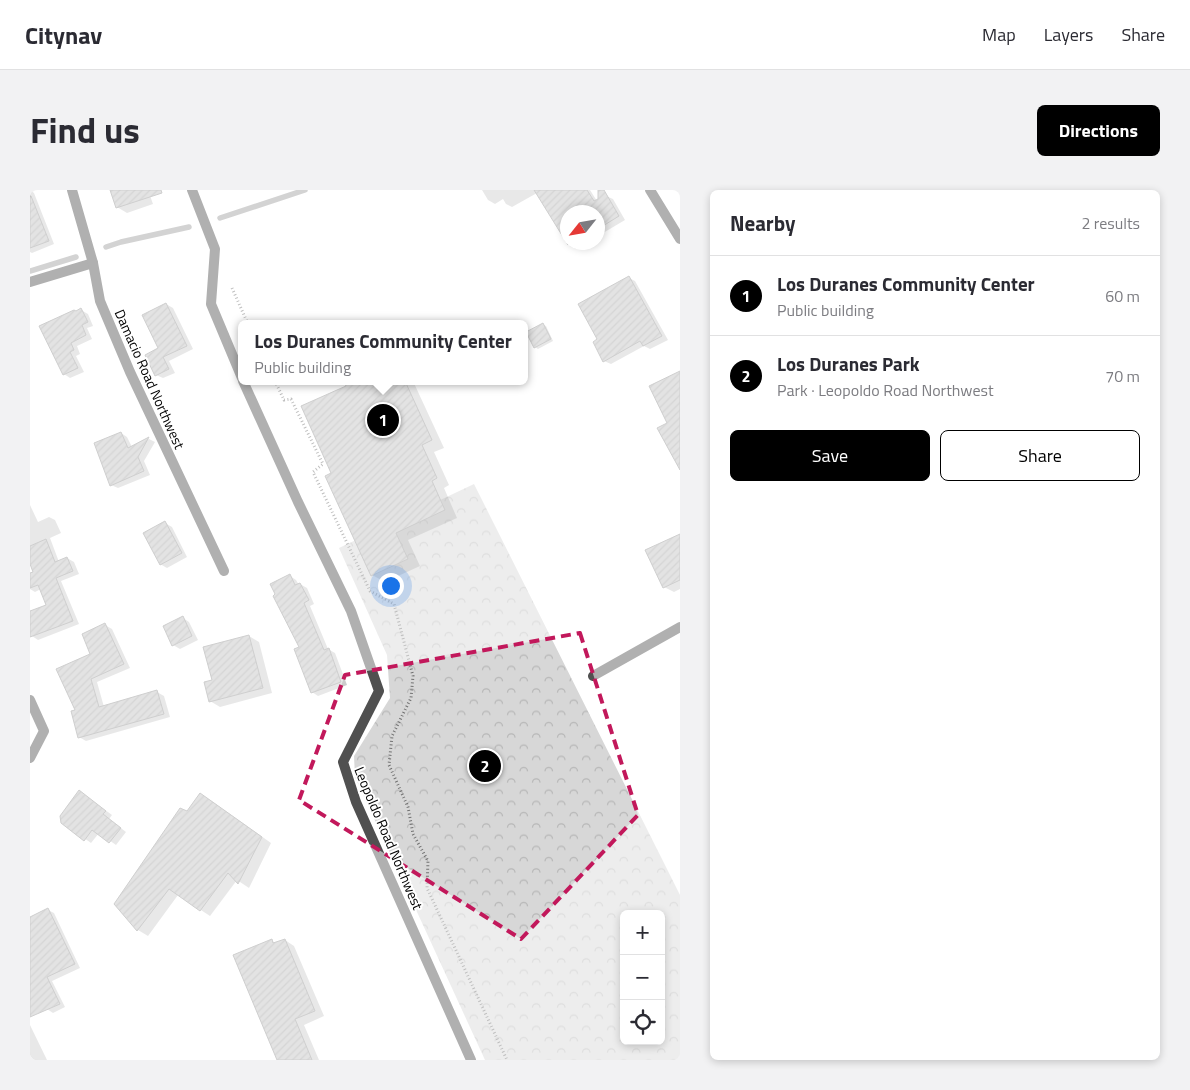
<!DOCTYPE html>
<meta charset="utf-8">
<style>
:root{--surface:#fff;--page:#f2f2f3;--text:#2b2b33;--muted:#7c7c81;--line:#e1e1e2;--accent:#000}
body{margin:0;font-family:"Titillium Web",sans-serif;background:var(--page);color:var(--text)}
.controls{position:absolute;right:15px;bottom:15px;display:grid;overflow:hidden;border-radius:8px;box-shadow:0 2px 8px #0003}
.controls button{width:45px;height:45px;display:grid;place-items:center;padding:0;border:0;border-bottom:1px solid var(--line);background:var(--surface);color:var(--text);font:25px sans-serif}
.compass{position:absolute;left:530px;top:15px;width:45px;height:45px;border-radius:50%;background:var(--surface);box-shadow:0 2px 8px #0003;rotate:239deg}
.you{position:absolute;left:360px;top:395px;width:18px;height:18px;margin:-12px;border:4px solid #fff;border-radius:50%;background:#1a73e8;box-shadow:0 0 0 8px #1a73e833}
.badge{display:grid;place-items:center;width:32px;height:32px;border-radius:50%;background:var(--accent);color:#fff;font-size:16px;font-weight:700}
.pin{position:absolute;translate:-50% -50%;border:2px solid #fff;box-shadow:0 1px 5px #0006}
.popup{position:absolute;left:208px;top:130px;width:290px;height:65px;box-sizing:border-box;display:grid;place-content:center;border-radius:8px;background:var(--surface);filter:drop-shadow(0 1px 4px #0005);font-size:16px;white-space:nowrap;color:var(--muted)}
.popup b{font-size:19px;color:var(--text)}
.popup::after{content:'';position:absolute;left:50%;top:100%;margin-left:-10px;border:10px solid transparent;border-top-color:var(--surface)}
.list{margin:0;padding:0;list-style:none}
h2{display:flex;justify-content:space-between;align-items:center;height:65px;margin:0;padding:0 20px;font-size:21px}
h2 small{font-size:16px;font-weight:400;color:var(--muted)}
.list li{display:grid;grid-template-columns:32px 1fr auto;gap:15px;align-items:center;box-sizing:border-box;height:80px;padding:0 20px;border-top:1px solid var(--line)}
.list b{display:block;font-size:19px;white-space:nowrap}
.list p{margin:0;font-size:16px;white-space:nowrap;color:var(--muted)}
.list em{font-size:16px;font-style:normal;color:var(--muted)}
.actions{display:flex;gap:10px;padding:15px 20px}
.actions a{flex:1;padding:11px 0;border:1px solid var(--accent);border-radius:8px;text-align:center;font-size:18px;color:var(--accent)}
.actions .main{background:var(--accent);color:#fff}
.icon{flex:none;width:28px;height:28px;fill:none;stroke:currentColor;stroke-width:2;stroke-linecap:round;stroke-linejoin:round}
.map{position:relative;flex:none;width:650px;height:870px;overflow:hidden;border-radius:8px}
header{display:flex;align-items:center;gap:30px;box-sizing:border-box;height:70px;padding:0 25px;background:var(--surface);border-bottom:1px solid var(--line)}
header strong{font-size:24px}
nav{display:flex;gap:28px;margin-inline-start:auto;font-size:18px}
.intro{display:flex;align-items:center;justify-content:space-between;box-sizing:border-box;height:120px;padding:0 30px}
h1{margin:0;font-size:35px}
.button{padding:12px 22px;border-radius:8px;background:var(--accent);color:#fff;font-size:18px;font-weight:700}
main{display:flex;gap:30px;padding:0 30px}
aside{flex:1;background:var(--surface);border-radius:8px;box-shadow:0 2px 8px #0003}
.map>svg:first-child{display:block}
.park{fill:url(#park-crowns);fill-rule:evenodd}
.shadow{fill:#0003}
.lines{fill:none;stroke-linecap:round;stroke-linejoin:round}
.stream{stroke:#9e9e9e;stroke-width:5.5}
.building{fill:url(#building-hatch);stroke:#949494}
.path{stroke:#727272;stroke-width:3;stroke-dasharray:1 2.5;stroke-linecap:butt}
.service{stroke:#505050;stroke-width:10}
.minor{stroke:#505050;stroke-width:10}
.tertiary{stroke:#505050;stroke-width:10}
.marked{fill:none;stroke:#c2185b;stroke-width:4;stroke-dasharray:10 6;stroke-linejoin:round}
.labels{text-anchor:middle;dominant-baseline:central;stroke-width:4;stroke-linejoin:round;paint-order:stroke}
.street-label{font-size:14px;fill:#000;stroke:#fff}
</style>
<header>
<strong>Citynav</strong>
<nav><a>Map</a><a>Layers</a><a>Share</a></nav>
</header>
<div class="intro"><h1>Find us</h1><a class="button">Directions</a></div>
<main>
<div class="map">
<svg width="650" height="870" viewBox="0 0 650 870">
<defs>
<pattern id="park-crowns" width="20" height="18" patternUnits="userSpaceOnUse" patternTransform="scale(1.25)"><rect width="20" height="18" fill="#d7d7d7"/><path d="M2 6a3 3 0 1 1 6 0M12 15a3 3 0 1 1 6 0" fill="none" stroke="#b7b7b7"/></pattern>
<pattern id="building-hatch" width="6" height="6" patternUnits="userSpaceOnUse" patternTransform="scale(1.25)"><rect width="6" height="6" fill="#c0c0c0"/><path d="M-1 1l2-2M0 6l6-6M5 7l2-2" fill="none" stroke="#a3a3a3"/></pattern>
</defs>
<rect width="100%" height="100%" fill="#fff"/>
<!-- park -->
<path class="park" d="M 444,294 L 650,705 L 650,870 L 455,870 L 325,587 L 324,566 L 360,508 L 357,465 L 309,358 ZM 594,724 L 631,724 L 631,851 L 594,851 Z"/>
<!-- shadow -->
<path class="shadow" d="M 0,0 L 4,3 L 24,54 L 2,63 L 0,62 Z
M 81,0 L 118,0 L 123,14 L 97,23 L 87,17 Z
M 452,0 L 560,0 L 567,11 L 576,6 L 583,9 L 595,30 L 568,46 L 568,22 L 538,22 L 507,3 L 482,17 L 476,14 L 473,9 L 465,14 L 458,10 Z
M 538,52 L 557,52 L 546,59 L 540,56 Z
M 599,88 L 605,91 L 638,150 L 620,159 L 614,156 L 581,174 L 574,171 L 569,150 Z
M 136,114 L 143,118 L 163,159 L 139,171 L 145,183 L 133,188 L 126,185 Z
M 51,120 L 58,124 L 63,136 L 57,138 L 62,149 L 47,156 L 50,164 L 46,166 L 54,182 L 40,188 L 34,184 L 46,123 Z
M 513,135 L 516,136 L 523,151 L 508,159 L 505,157 Z
M 315,191 L 383,191 L 414,258 L 404,262 L 419,295 L 414,298 L 427,328 L 378,350 L 390,376 L 355,392 L 342,385 L 303,284 L 317,197 Z
M 91,243 L 97,247 L 102,257 L 119,249 L 125,252 L 114,271 L 120,285 L 88,298 L 81,295 Z
M 0,315 L 8,332 L 19,327 L 25,330 L 31,343 L 20,348 L 29,372 L 37,368 L 44,372 L 49,384 L 31,391 L 49,434 L 8,450 L 2,446 L 0,442 L 0,423 L 18,416 L 11,399 L 5,402 L 0,399 L 0,384 L 5,382 L 0,371 Z
M 135,333 L 142,337 L 157,367 L 137,378 L 130,374 Z
M 650,345 L 650,399 L 644,402 L 634,397 Z
M 260,386 L 266,390 L 269,395 L 270,394 L 277,398 L 284,414 L 280,416 L 298,459 L 305,463 L 317,495 L 288,506 L 282,502 L 271,458 Z
M 153,428 L 159,432 L 168,450 L 150,459 L 143,455 Z
M 75,435 L 82,439 L 100,478 L 67,492 L 74,517 L 127,502 L 134,506 L 140,527 L 56,551 L 49,547 L 46,521 L 62,464 Z
M 219,446 L 229,452 L 242,503 L 190,517 L 180,511 L 183,491 Z
M 171,605 L 180,610 L 241,653 L 219,698 L 207,690 L 180,726 L 148,705 L 118,746 L 108,740 L 86,714 L 158,623 Z
M 56,606 L 82,625 L 79,629 L 96,642 L 86,655 L 69,643 L 61,653 L 33,633 Z
M 18,720 L 24,723 L 50,778 L 22,791 L 35,817 L 23,823 L 17,819 L 0,781 L 0,741 Z
M 255,750 L 264,756 L 294,826 L 274,835 L 289,870 L 249,870 L 242,751 L 246,753 Z
M 0,835 L 17,870 L 0,870 Z"/>
<g class="lines">
<!-- stream -->
<path class="stream" d="M 190,28 L 275,0
M 76,57 L 91,52 L 159,37
M 0,81 L 46,67"/>
</g>
<!-- building -->
<path class="building" d="M 80,0 L 131,0 L 132,3 L 86,18 Z
M 504,0 L 557,0 L 564,11 L 568,9 L 568,0 L 574,0 L 589,26 L 568,39 L 568,22 L 538,22 L 538,55 Z
M 0,6 L 1,6 L 19,51 L 0,58 Z
M 599,86 L 632,146 L 613,156 L 610,151 L 573,172 L 563,152 L 567,149 L 548,114 Z
M 136,113 L 157,156 L 133,167 L 139,179 L 125,186 L 115,165 L 128,158 L 112,125 Z
M 51,118 L 58,132 L 52,135 L 56,145 L 41,153 L 44,160 L 40,162 L 48,178 L 33,185 L 9,136 L 44,120 L 46,121 Z
M 513,133 L 521,149 L 504,158 L 496,142 Z
M 650,181 L 650,280 L 627,238 L 637,233 L 619,196 Z
M 314,191 L 375,191 L 402,250 L 392,255 L 407,288 L 402,291 L 415,320 L 366,343 L 378,369 L 341,386 L 295,286 L 301,283 L 271,216 L 316,196 Z
M 91,242 L 98,258 L 119,247 L 108,267 L 114,281 L 80,296 L 64,253 Z
M 135,331 L 152,363 L 130,375 L 113,343 Z
M 650,344 L 650,390 L 633,398 L 615,360 Z
M 16,349 L 25,372 L 37,367 L 43,381 L 26,388 L 43,431 L 0,447 L 0,421 L 16,415 L 8,395 L 0,398 L 0,383 L 3,382 L 0,374 L 0,356 Z
M 260,384 L 265,395 L 270,393 L 279,410 L 274,413 L 294,460 L 299,458 L 311,492 L 281,503 L 264,459 L 269,457 L 243,406 L 245,404 L 240,394 Z
M 153,426 L 162,446 L 142,456 L 133,436 Z
M 75,433 L 94,474 L 61,489 L 69,517 L 127,500 L 134,524 L 48,548 L 41,521 L 45,520 L 26,479 L 60,464 L 52,444 Z
M 219,445 L 233,498 L 179,512 L 174,492 L 182,490 L 173,457 Z
M 49,600 L 76,621 L 73,624 L 91,638 L 79,653 L 62,640 L 54,651 L 31,633 L 30,626 Z
M 170,603 L 232,647 L 208,694 L 198,683 L 170,721 L 139,699 L 107,741 L 84,714 L 150,618 L 157,621 Z
M 18,718 L 45,774 L 17,787 L 30,814 L 0,827 L 0,727 Z
M 242,749 L 243,753 L 255,749 L 285,821 L 265,829 L 282,870 L 247,870 L 203,765 Z"/>
<g class="lines">
<!-- path -->
<path class="path" d="M 202,98 L 218,134
M 245,191 L 254,210 L 261,209 L 293,274 L 283,282 L 340,401 L 364,414 L 383,486 L 381,508 L 362,546 L 359,575 L 378,617 L 383,644 L 398,671 L 397,698 L 477,870"/>
<!-- service -->
<path class="service" d="M 0,92 L 63,73"/>
<!-- minor -->
<path class="minor" d="M 42,0 L 63,73 L 70,111 L 100,182 L 194,381
M 162,0 L 185,59 L 181,114 L 212,188
M 213,191 L 268,312 L 321,421 L 349,501 L 313,572 L 326,612 L 441,870
M 563,486 L 650,437
M 0,510 L 14,541 L 0,568"/>
<!-- tertiary -->
<path class="tertiary" d="M 620,0 L 650,49"/>
</g>
<!-- marked area -->
<path d="M0 0H650V870H0ZM 550,443 L 608,625 L 491,749 L 269,610 L 315,485 Z" fill="#fff" fill-opacity=".55" fill-rule="evenodd"/>
<path class="marked" d="M 550,443 L 608,625 L 491,749 L 269,610 L 315,485 Z"/>
<g class="labels">
<!-- street labels -->
<g class="street-label">
<text transform="translate(120 189) rotate(66)">Damacio Road Northwest</text>
<text transform="translate(359 648) rotate(67)">Leopoldo Road Northwest</text>
</g>
</g>
</svg>
<div class="controls">
<button>+</button>
<button>−</button>
<button><svg class="icon" aria-label="locate" viewBox="0 0 24 24"><circle cx="12" cy="12" r="6"/><path d="M12 2v4M12 18v4M2 12h4M18 12h4"/></svg></button>
</div>
<svg class="compass" viewBox="-18 -18 36 36"><path d="M0-13l5 13h-10z" fill="#e53935"/><path d="M0 13l5-13h-10z" fill="#7c7c81"/></svg>
<div class="you"></div>
<div class="pin badge" style="left:353px;top:230px">1</div>
<div class="popup"><b>Los Duranes Community Center</b>Public building</div>
<div class="pin badge" style="left:455px;top:576px">2</div>
</div>
<aside>
<h2>Nearby<small>2 results</small></h2>
<ul class="list">
<li><span class="badge">1</span><div><b>Los Duranes Community Center</b><p>Public building</p></div><em>60 m</em></li>
<li><span class="badge">2</span><div><b>Los Duranes Park</b><p>Park · Leopoldo Road Northwest</p></div><em>70 m</em></li>
</ul>
<div class="actions"><a class="main">Save</a><a>Share</a></div>
</aside>
</main>
